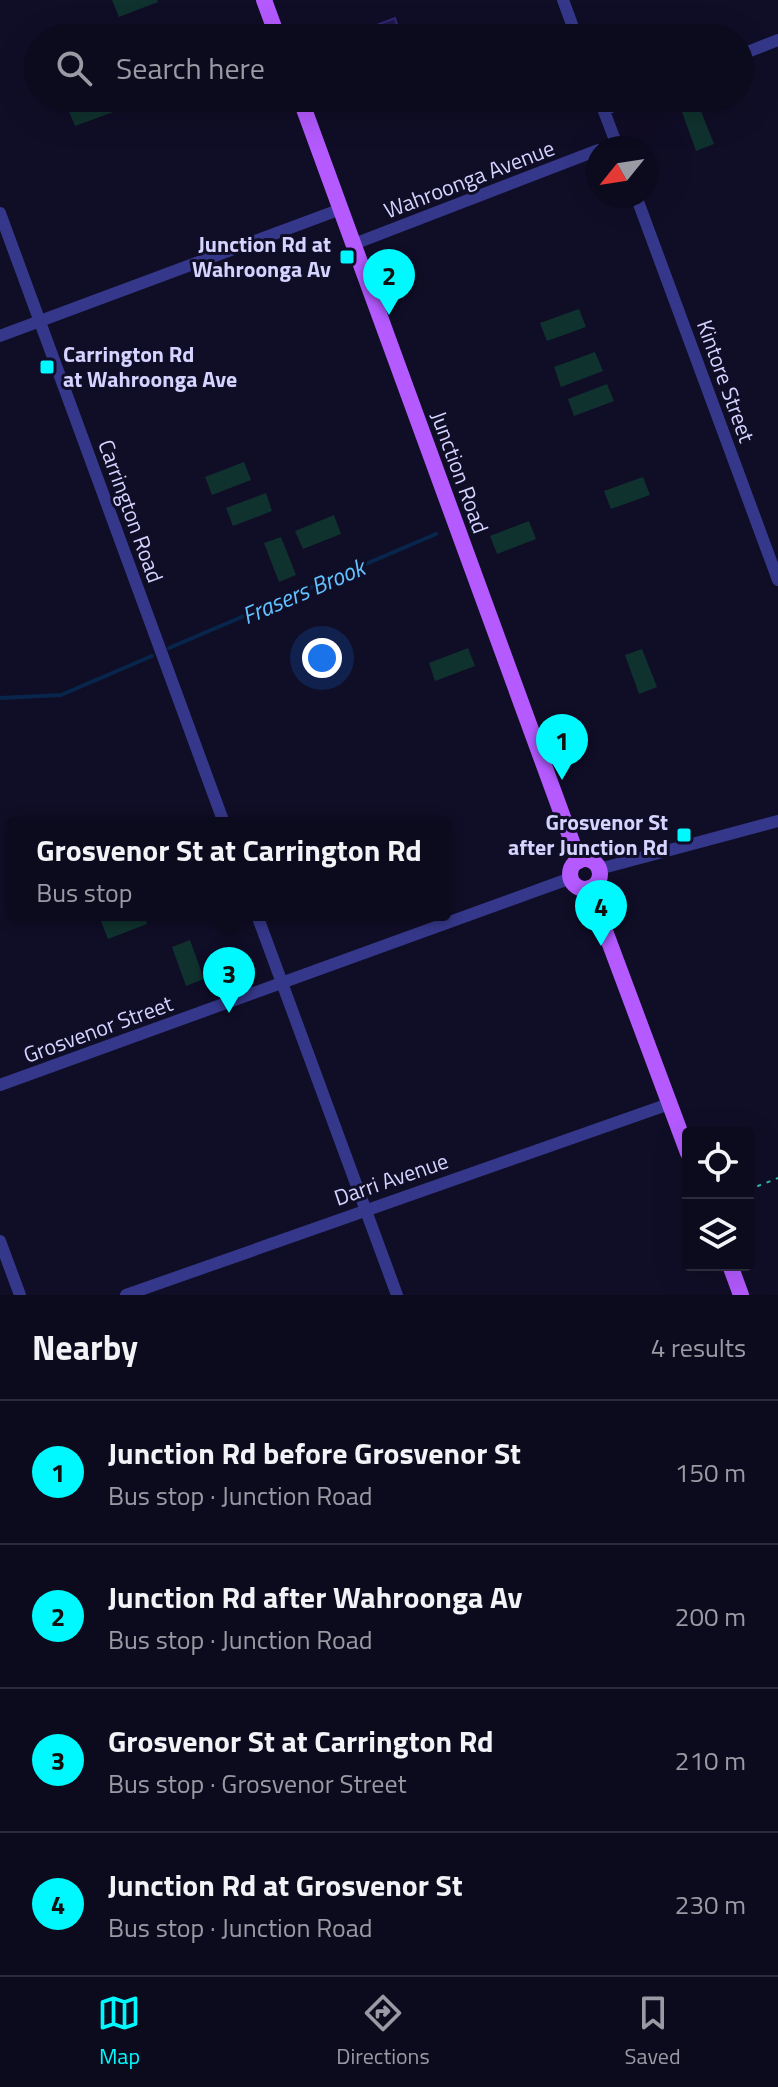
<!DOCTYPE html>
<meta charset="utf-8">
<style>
:root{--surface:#0c0a1d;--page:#151326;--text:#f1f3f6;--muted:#9a9aa4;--line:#2c2b3b;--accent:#00f9fe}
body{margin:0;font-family:"Titillium Web",sans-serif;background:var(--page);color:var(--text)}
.controls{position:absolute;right:24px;bottom:24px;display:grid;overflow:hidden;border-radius:8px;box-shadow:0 8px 32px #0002}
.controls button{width:72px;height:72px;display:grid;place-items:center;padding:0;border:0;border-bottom:2px solid var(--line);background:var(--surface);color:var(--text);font:40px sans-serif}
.compass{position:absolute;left:586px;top:136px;width:72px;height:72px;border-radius:50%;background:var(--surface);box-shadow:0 8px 32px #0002;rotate:240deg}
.you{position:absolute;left:322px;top:658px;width:28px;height:28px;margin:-20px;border:6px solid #fff;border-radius:50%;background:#1a73e8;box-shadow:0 0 0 12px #1a73e833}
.badge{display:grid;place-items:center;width:52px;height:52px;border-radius:50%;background:var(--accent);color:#111;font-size:26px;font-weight:700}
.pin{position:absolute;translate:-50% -66px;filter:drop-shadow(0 2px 4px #0008)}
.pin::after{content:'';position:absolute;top:42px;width:28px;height:24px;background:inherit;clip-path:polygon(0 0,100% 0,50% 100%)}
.popup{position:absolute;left:7px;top:817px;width:444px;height:104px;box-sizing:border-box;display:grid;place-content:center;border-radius:8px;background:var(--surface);filter:drop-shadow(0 2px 6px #0005);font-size:26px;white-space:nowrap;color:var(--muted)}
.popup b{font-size:30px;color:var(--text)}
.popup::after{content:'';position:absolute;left:50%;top:100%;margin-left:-16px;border:16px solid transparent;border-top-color:var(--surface)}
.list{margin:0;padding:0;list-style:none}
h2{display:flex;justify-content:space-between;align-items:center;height:104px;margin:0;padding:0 32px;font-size:34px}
h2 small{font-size:26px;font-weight:400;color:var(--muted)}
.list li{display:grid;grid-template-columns:52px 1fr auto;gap:24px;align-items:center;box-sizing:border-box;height:144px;padding:0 32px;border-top:2px solid var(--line)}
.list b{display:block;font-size:30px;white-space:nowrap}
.list p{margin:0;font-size:26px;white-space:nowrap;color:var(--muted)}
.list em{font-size:26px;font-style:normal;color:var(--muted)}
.icon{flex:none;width:44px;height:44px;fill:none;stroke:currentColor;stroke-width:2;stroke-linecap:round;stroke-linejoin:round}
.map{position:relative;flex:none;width:778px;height:1295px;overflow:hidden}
.search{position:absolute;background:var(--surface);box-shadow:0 8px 32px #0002;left:24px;right:24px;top:24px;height:88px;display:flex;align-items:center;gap:20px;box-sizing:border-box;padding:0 28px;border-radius:44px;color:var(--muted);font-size:30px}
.sheet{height:680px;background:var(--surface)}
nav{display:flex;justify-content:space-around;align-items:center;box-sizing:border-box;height:112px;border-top:2px solid var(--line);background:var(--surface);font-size:22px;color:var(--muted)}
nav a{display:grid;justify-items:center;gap:4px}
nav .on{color:var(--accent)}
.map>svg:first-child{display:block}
.green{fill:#10322e}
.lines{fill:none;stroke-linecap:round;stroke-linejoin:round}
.stream{stroke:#08264b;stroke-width:4}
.building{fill:#1e1849;stroke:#322877;stroke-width:2}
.path{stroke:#26c1ab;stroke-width:2;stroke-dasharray:4 6;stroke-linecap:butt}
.minor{stroke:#35388a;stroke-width:12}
.major{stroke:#b45aff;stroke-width:16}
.poi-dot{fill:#00f9fe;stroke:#100d27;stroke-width:3}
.labels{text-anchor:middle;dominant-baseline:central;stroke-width:6;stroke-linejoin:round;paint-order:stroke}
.street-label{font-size:22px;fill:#d5d3ff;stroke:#100d27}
.poi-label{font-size:22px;font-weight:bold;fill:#d5d3ff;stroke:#100d27;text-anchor:end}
.water-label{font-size:24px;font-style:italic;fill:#61c3ff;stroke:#100d27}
</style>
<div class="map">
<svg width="778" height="1295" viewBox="0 0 778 1295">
<rect width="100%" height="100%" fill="#100d27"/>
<!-- green -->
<path class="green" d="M 112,0 L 157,0 L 158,2 L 119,17 Z
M 97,98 L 111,98 L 116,111 L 75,126 L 68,109 Z
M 699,106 L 714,144 L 696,151 L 682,112 Z
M 579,309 L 586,327 L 547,341 L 540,323 Z
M 595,352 L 603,371 L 561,387 L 554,367 Z
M 607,384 L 614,401 L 574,416 L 568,399 Z
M 244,462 L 251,480 L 212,495 L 205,477 Z
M 643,477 L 650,495 L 611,509 L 604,491 Z
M 266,493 L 272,511 L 233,526 L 226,508 Z
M 334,515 L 341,534 L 303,549 L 295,531 Z
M 529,521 L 536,539 L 497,554 L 490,536 Z
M 281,537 L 296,575 L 279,582 L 264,543 Z
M 468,648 L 475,666 L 435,681 L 429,663 Z
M 642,649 L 657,687 L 639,694 L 625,655 Z
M 116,915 L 144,915 L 147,924 L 108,939 L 101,921 Z
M 190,940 L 204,979 L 186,986 L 172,947 Z"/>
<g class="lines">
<!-- stream -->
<path class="stream" d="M 169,648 L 436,534
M 0,698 L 61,695 L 152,656"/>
</g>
<!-- building -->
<path class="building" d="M 395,18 L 399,31 L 380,38 L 364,38 L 361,31 Z"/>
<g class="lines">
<!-- path -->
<path class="path" d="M 748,1190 L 778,1178"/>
<!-- minor -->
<path class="minor" d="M 563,0 L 577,38
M 740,55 L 778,40
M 599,98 L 618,148
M 604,110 L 633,98
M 636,196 L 778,580
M 0,213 L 224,823
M 354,244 L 598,150
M 0,336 L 341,209
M 599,869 L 778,821
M 257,915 L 397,1295
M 0,1085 L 571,878
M 0,1241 L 20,1295
M 126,1295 L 669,1104"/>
<!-- major -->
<path class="major" d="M 264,0 L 278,38
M 300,98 L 579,861
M570 874a15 15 0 1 1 30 0a15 15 0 1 1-30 0Z
M 589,888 L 688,1153
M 730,1265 L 741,1295"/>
</g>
<!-- markers -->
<g class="poi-dot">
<rect x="339" y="249" width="16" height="16" rx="4"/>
<rect x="39" y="359" width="16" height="16" rx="4"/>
<rect x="676" y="827" width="16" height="16" rx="4"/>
</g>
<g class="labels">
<!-- street labels -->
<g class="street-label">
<text transform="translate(469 179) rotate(-21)">Wahroonga Avenue</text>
<text transform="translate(726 381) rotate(70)">Kintore Street</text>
<text transform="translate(460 472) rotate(70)">Junction Road</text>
<text transform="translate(131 511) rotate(70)">Carrington Road</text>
<text transform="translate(98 1029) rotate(-20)">Grosvenor Street</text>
<text transform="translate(391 1179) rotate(-19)">Darri Avenue</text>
</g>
<!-- poi labels -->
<g class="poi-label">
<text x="331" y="244">Junction Rd at<tspan x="331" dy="25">Wahroonga Av</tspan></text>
<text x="63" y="354" text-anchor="start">Carrington Rd<tspan x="63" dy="25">at Wahroonga Ave</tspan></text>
<text x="668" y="822">Grosvenor St<tspan x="668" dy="25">after Junction Rd</tspan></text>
</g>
<!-- water labels -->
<g class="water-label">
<text transform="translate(303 591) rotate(-23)">Frasers Brook</text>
</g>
</g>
</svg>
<div class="controls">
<button><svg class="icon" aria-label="locate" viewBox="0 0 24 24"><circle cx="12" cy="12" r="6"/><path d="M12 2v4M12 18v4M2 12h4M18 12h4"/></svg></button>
<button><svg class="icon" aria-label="layers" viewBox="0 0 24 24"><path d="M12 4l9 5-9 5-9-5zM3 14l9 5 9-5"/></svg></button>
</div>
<svg class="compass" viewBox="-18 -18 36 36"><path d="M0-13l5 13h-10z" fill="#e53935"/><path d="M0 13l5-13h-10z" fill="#9a9aa4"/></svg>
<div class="you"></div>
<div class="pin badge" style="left:562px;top:780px">1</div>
<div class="pin badge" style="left:389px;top:315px">2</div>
<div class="pin badge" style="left:229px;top:1013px">3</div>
<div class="popup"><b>Grosvenor St at Carrington Rd</b>Bus stop</div>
<div class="pin badge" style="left:601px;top:946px">4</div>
<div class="search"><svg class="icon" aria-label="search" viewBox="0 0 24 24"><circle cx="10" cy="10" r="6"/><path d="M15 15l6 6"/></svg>Search here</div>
</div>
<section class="sheet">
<h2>Nearby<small>4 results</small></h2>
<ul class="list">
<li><span class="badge">1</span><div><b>Junction Rd before Grosvenor St</b><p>Bus stop · Junction Road</p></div><em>150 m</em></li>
<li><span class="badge">2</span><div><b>Junction Rd after Wahroonga Av</b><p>Bus stop · Junction Road</p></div><em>200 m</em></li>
<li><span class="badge">3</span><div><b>Grosvenor St at Carrington Rd</b><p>Bus stop · Grosvenor Street</p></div><em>210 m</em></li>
<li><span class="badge">4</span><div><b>Junction Rd at Grosvenor St</b><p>Bus stop · Junction Road</p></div><em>230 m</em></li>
</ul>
</section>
<nav>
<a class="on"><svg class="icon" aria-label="map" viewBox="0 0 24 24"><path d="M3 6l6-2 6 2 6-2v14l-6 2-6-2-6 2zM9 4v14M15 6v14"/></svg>Map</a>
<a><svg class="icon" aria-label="directions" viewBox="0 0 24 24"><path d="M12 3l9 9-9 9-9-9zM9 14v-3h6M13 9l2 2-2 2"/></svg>Directions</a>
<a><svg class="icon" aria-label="saved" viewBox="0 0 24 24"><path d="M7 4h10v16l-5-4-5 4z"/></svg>Saved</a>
</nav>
